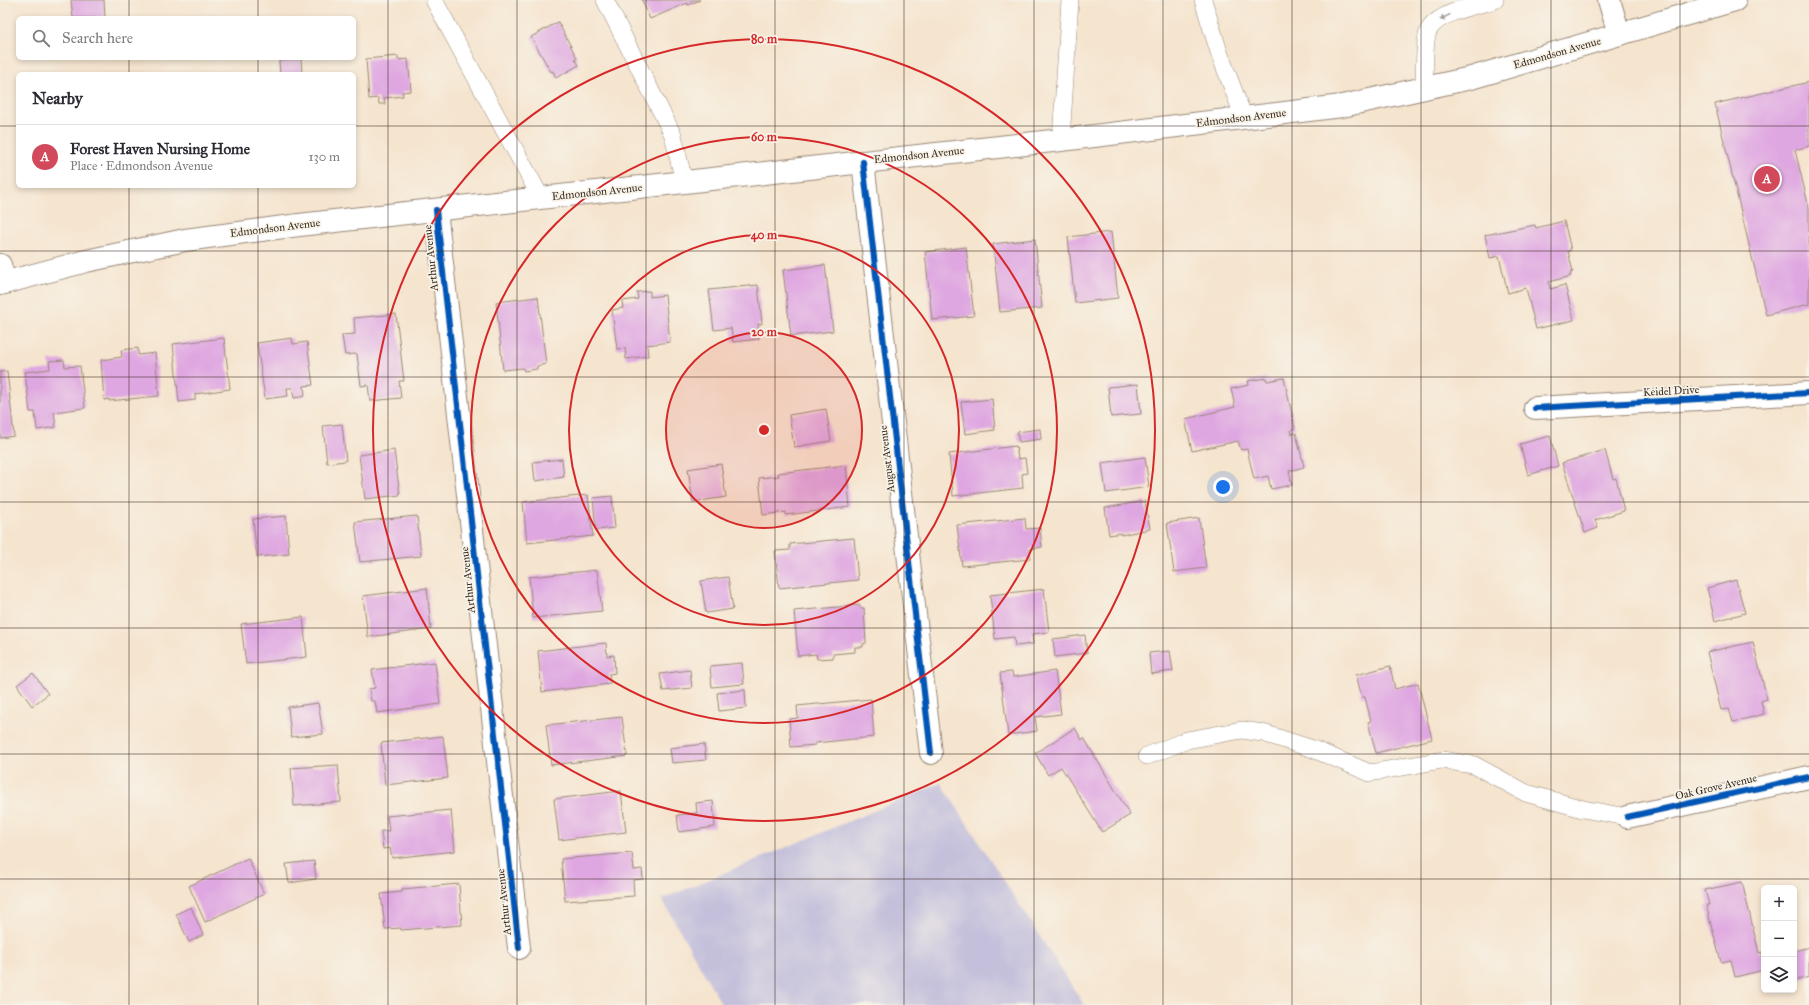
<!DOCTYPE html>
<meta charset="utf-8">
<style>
:root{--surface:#fff;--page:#f2f2f3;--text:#2b2b33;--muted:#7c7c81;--line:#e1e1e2;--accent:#d1495b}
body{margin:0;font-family:"IM FELL Great Primer",serif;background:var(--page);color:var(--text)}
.controls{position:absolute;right:12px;bottom:12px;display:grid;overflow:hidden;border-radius:6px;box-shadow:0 2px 6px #0003}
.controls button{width:36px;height:36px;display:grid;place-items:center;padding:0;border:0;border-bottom:1px solid var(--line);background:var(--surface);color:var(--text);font:20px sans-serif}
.you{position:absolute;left:1223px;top:487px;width:14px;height:14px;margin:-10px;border:3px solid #fff;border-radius:50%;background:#1a73e8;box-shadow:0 0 0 6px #1a73e833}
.badge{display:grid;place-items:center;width:26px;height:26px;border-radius:50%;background:var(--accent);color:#fff;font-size:13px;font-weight:700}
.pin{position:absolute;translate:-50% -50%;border:2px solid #fff;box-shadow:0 1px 4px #0006}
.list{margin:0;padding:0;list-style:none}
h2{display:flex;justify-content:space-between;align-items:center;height:52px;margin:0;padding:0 16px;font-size:17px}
h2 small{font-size:13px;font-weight:400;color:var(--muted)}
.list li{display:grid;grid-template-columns:26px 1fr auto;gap:12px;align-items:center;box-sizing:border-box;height:64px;padding:0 16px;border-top:1px solid var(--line)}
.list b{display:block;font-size:15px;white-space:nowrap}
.list p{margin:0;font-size:13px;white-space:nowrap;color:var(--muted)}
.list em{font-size:13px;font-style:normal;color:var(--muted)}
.icon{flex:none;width:22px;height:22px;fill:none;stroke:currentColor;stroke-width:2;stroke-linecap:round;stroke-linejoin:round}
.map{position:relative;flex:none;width:1809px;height:1005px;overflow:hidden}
.search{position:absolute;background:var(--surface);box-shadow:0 2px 6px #0003;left:16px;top:16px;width:340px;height:44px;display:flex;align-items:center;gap:10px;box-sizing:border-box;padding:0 14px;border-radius:6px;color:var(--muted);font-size:15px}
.panel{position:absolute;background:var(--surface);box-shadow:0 2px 6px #0003;left:16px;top:72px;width:340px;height:116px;border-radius:6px}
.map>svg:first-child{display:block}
.industrial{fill:#c4c0db}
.building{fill:#dfa7e1}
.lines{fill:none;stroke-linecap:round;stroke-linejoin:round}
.service-casing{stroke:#988776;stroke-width:18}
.minor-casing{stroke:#988776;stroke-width:24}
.secondary-casing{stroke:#988776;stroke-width:24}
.service{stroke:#fff;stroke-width:17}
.minor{stroke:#fff;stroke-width:22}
.secondary{stroke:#fff;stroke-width:22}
.cycleway-casing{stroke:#f7f3e8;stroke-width:8}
.cycleway{stroke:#0057b8;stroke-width:6}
.oneway{fill:#a79f9a}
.grid{fill:none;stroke:#3b2a1e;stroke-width:1;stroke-opacity:0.55}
.ring{fill:none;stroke:#d62828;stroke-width:2}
.labels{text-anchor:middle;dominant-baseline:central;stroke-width:3.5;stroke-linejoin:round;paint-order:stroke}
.street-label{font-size:11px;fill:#3b2a1e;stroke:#f7f3e8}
.centre{fill:#d62828;stroke:#f7f3e8;stroke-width:2}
.ring-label{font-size:12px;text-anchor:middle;font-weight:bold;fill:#d62828;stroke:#f7f3e8;stroke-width:3.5;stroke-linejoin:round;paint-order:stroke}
</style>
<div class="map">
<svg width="1809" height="1005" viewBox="0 0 1809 1005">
<rect width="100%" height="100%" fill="#f7f3e8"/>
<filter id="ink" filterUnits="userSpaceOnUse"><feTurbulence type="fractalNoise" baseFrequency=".025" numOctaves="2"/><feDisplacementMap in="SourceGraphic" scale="8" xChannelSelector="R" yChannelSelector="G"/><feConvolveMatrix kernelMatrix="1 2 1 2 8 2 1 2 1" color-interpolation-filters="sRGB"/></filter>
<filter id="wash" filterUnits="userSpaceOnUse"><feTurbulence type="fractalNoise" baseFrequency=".012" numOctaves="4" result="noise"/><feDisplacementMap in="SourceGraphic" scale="16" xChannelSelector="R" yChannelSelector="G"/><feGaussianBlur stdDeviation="0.9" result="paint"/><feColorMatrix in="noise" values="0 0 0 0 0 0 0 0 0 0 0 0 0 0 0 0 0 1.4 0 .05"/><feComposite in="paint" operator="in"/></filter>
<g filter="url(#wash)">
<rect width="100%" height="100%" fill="#f5e4ce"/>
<!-- industrial -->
<path class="industrial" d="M 941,783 L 1084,1005 L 722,1005 L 662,899 Z"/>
<g id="blocks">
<!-- building -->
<path class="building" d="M 71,0 L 104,0 L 105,18 L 73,18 Z
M 642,0 L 700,0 L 688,5 L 687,3 L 650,19 Z
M 558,22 L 577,58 L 575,59 L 579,65 L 556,78 L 553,71 L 551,72 L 531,37 Z
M 398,56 L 398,60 L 408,59 L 411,91 L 402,92 L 403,96 L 384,98 L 385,104 L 379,104 L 378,98 L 369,99 L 366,59 Z
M 301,59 L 302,74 L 280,74 L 279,61 Z
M 1809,82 L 1809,146 L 1795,150 L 1809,208 L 1809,304 L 1766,315 L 1715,104 Z
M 1564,221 L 1571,250 L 1568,251 L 1573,272 L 1570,273 L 1571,276 L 1549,282 L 1550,289 L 1565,285 L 1574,320 L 1536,329 L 1526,288 L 1508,293 L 1499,256 L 1490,258 L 1485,235 L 1535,225 L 1536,228 Z
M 1111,232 L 1118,298 L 1075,303 L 1068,237 Z
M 1035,239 L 1042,308 L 1000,312 L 993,244 Z
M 966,247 L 974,316 L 932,320 L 925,252 Z
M 825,265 L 833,331 L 791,336 L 783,270 Z
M 758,285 L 762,324 L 758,324 L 759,339 L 733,342 L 731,328 L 714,330 L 709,290 Z
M 650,291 L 650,297 L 665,295 L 670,342 L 647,345 L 648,356 L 626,359 L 625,348 L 617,349 L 612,310 L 623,308 L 622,301 L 638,299 L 637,292 Z
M 538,297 L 546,364 L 537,366 L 537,369 L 524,371 L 523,368 L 503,370 L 496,302 Z
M 396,314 L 404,381 L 399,381 L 401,398 L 370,401 L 368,385 L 361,386 L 357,354 L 345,355 L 342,335 L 355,334 L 354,318 Z
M 224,338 L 230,389 L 195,394 L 195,400 L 179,402 L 173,344 Z
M 292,338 L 293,344 L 307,342 L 313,385 L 304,386 L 305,396 L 294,398 L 292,388 L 287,388 L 288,396 L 265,399 L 257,343 Z
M 138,348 L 138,355 L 155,353 L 159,396 L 109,401 L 109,399 L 104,400 L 101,360 L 122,357 L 121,350 Z
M 64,360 L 65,367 L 80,366 L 85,408 L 54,412 L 56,427 L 37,430 L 35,412 L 30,412 L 25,372 L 50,369 L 49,361 Z
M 7,371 L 14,436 L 0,438 L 0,372 Z
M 1266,378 L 1267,381 L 1284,378 L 1295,428 L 1291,430 L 1292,434 L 1296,433 L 1304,467 L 1289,471 L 1292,485 L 1271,489 L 1268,476 L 1254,479 L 1247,449 L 1241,450 L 1238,441 L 1192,451 L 1185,419 L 1235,407 L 1231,389 L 1249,385 L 1248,381 Z
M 1138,384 L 1141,414 L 1111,417 L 1108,387 Z
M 992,399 L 995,430 L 965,434 L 961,402 Z
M 826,409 L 831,441 L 794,447 L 789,415 Z
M 342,424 L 346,461 L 327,463 L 323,426 Z
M 1040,429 L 1041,439 L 1019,442 L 1017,432 Z
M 1550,436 L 1558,466 L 1528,475 L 1520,444 Z
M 1016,446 L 1018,459 L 1025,458 L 1027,473 L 1022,474 L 1023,488 L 953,496 L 949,454 Z
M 394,450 L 400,495 L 365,499 L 359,455 Z
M 1605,450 L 1613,479 L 1616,478 L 1624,511 L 1595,520 L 1598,528 L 1585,533 L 1562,463 Z
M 1145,457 L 1149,487 L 1106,493 L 1102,463 Z
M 562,459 L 564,477 L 535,481 L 533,462 Z
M 721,464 L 726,497 L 693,502 L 688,469 Z
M 846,465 L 850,507 L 786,515 L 786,512 L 763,515 L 759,478 L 779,476 L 778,473 Z
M 588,495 L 593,536 L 527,543 L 523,502 Z
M 612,496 L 615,528 L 596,530 L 593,498 Z
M 1145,501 L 1150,529 L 1121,535 L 1121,533 L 1109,535 L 1105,508 Z
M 286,516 L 289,554 L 257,557 L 253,519 Z
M 417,516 L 421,556 L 360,562 L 355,522 Z
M 1025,518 L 1026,529 L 1040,528 L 1042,547 L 1030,549 L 1030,559 L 962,566 L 957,525 Z
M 1199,518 L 1206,568 L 1174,572 L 1167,523 Z
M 854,538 L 858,580 L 779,588 L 775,551 L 790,550 L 790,544 Z
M 597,570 L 602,611 L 533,618 L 529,577 Z
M 728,577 L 733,609 L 706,613 L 701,581 Z
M 1736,580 L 1745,613 L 1715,621 L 1707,588 Z
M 427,588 L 431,629 L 368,637 L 363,596 Z
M 1044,589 L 1049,632 L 1032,634 L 1033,644 L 1015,646 L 1014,637 L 995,639 L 990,595 Z
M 860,605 L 860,608 L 864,608 L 866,643 L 863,644 L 863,647 L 855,647 L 855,652 L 833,654 L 833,658 L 817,659 L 816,654 L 798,656 L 794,611 Z
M 303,617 L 307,657 L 246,664 L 241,624 Z
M 1085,635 L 1087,653 L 1055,657 L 1053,639 Z
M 1753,642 L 1767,699 L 1761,701 L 1764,714 L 1733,722 L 1729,709 L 1721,710 L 1707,652 Z
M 606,643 L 607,656 L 614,655 L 615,673 L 609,674 L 610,684 L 542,692 L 538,651 Z
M 1170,651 L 1173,671 L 1151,674 L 1149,653 Z
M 435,662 L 440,704 L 377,713 L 375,701 L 371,701 L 369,689 L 375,688 L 372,670 Z
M 742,663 L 744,684 L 712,687 L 710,666 Z
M 1390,666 L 1395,689 L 1418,683 L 1432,739 L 1376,753 L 1368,722 L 1371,721 L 1365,697 L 1362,697 L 1356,675 Z
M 690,670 L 692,688 L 663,691 L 660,674 Z
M 1055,671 L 1061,714 L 1035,717 L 1037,731 L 1008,735 L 1000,673 L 1012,672 L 1013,677 Z
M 33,673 L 48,694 L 32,706 L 17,685 Z
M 745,690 L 746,708 L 719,711 L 717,693 Z
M 871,699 L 874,737 L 815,743 L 815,745 L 791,747 L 789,719 L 798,718 L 797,706 Z
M 318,703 L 323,734 L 291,737 L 288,707 Z
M 622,717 L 627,756 L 551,765 L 546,725 Z
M 1075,728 L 1082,740 L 1084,738 L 1130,815 L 1102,832 L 1061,767 L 1048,775 L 1035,753 Z
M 443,736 L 448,778 L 385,785 L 381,743 Z
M 704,744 L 706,760 L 672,763 L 670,748 Z
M 338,765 L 341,802 L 294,806 L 291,768 Z
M 621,791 L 626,832 L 559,840 L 554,799 Z
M 713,801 L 715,827 L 679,832 L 677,815 L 697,813 L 696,803 Z
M 451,810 L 455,851 L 392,858 L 390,848 L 383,849 L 381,831 L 389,831 L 387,816 Z
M 632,853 L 634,870 L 642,869 L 643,879 L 633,880 L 634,896 L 565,901 L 561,859 Z
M 248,858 L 264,894 L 205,922 L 189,886 Z
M 314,861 L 316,879 L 289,883 L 286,864 Z
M 1742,882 L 1759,953 L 1762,952 L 1764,970 L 1735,977 L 1731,960 L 1721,962 L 1706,905 L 1709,905 L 1705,890 Z
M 459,884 L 462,925 L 401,930 L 401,928 L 385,929 L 381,894 L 402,892 L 402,889 Z
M 191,907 L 203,935 L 189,942 L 176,914 Z
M 1809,947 L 1809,977 L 1794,981 L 1794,951 Z"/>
</g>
</g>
<g filter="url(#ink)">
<use href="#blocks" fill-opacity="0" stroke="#988776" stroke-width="1"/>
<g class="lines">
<!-- service casing -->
<g class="service-casing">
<path id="service" d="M 434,0 L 541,198
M 605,0 L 673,135 L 684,182
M 1203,0 L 1219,52 L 1244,118
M 1424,89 C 1425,76 1423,37 1430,28 C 1442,11 1476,6 1495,0
M 1061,140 L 1070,0
M 1147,756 L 1187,740 L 1242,730 L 1263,733 L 1313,749 L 1370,773 L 1442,760 L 1474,765 L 1526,793 L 1583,809 L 1627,817"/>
</g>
<!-- minor casing -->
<g class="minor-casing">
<path id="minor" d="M 1609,0 L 1619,34
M 863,162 L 931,753
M 436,210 L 519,948
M 0,265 L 5,283
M 1535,408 L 1809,393
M 1627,817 L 1809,777"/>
</g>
<!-- secondary casing -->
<g class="secondary-casing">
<path id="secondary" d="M 0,284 L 86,261 L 185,240 L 299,225 L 1061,140 L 1342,106 L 1471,78 L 1735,0"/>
</g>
<!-- service -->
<use href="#service" class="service"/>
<!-- minor -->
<use href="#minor" class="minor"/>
<!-- secondary -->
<use href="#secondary" class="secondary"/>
<!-- cycleway casing -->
<g class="cycleway-casing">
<path id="cycleway" d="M 863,162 L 931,753
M 436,210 L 519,948
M 1535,408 L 1809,393
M 1627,817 L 1809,777"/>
</g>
<!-- cycleway -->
<use href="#cycleway" class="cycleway"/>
</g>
<!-- one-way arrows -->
<defs><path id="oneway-solid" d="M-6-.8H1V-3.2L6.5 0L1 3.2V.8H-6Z"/></defs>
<use class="oneway" href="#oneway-solid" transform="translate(1445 17) rotate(154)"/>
</g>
<!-- grid -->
<path class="grid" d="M 129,0 L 129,18M 258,0 L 258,18M 388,0 L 388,1005M 517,0 L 517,1005M 646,0 L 646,1005M 775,0 L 775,1005M 904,0 L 904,1005M 1034,0 L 1034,1005M 1163,0 L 1163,1005M 1292,0 L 1292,1005M 1421,0 L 1421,1005M 1551,0 L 1551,1005M 1680,0 L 1680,1005M 129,58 L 129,74M 258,58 L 258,74M 0,126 L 18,126M 354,126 L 1809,126M 129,186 L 129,1005M 258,186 L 258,1005M 0,251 L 1809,251M 0,377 L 1809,377M 0,502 L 1809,502M 0,628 L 1809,628M 0,754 L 1809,754M 0,879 L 1809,879"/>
<!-- distance rings -->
<circle cx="764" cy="430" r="98" fill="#d62828" fill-opacity=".12"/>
<g class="ring">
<circle cx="764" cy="430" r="98"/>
<circle cx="764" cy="430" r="195"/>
<circle cx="764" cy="430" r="293"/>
<circle cx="764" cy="430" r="391"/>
</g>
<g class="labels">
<!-- street labels -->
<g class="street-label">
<text transform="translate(1557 53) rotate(-16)">Edmondson Avenue</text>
<text transform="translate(1241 118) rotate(-7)">Edmondson Avenue</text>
<text transform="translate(919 155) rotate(-6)">Edmondson Avenue</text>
<text transform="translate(597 192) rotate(-6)">Edmondson Avenue</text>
<text transform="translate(275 228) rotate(-7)">Edmondson Avenue</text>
<text transform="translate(431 258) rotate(-96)">Arthur Avenue</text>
<text transform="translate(1671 391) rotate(-3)">Keidel Drive</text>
<text transform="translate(887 459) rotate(-97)">August Avenue</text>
<text transform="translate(468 580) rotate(-96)">Arthur Avenue</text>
<text transform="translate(1716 787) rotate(-13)">Oak Grove Avenue</text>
<text transform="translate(504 902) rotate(-96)">Arthur Avenue</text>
</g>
</g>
<circle cx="764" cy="430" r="6" class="centre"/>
<g class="ring-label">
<text x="764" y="43">80 m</text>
<text x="764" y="141">60 m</text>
<text x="764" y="239">40 m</text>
<text x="764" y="336">20 m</text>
</g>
</svg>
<div class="controls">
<button>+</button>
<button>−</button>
<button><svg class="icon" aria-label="layers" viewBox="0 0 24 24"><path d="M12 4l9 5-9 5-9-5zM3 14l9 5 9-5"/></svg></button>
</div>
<div class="you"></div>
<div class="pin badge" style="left:1767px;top:179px">A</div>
<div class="search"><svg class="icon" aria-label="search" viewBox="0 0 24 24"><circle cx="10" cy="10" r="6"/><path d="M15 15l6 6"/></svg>Search here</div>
<section class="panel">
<h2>Nearby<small></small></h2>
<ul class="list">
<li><span class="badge">A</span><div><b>Forest Haven Nursing Home</b><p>Place · Edmondson Avenue</p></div><em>130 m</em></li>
</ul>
</section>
</div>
